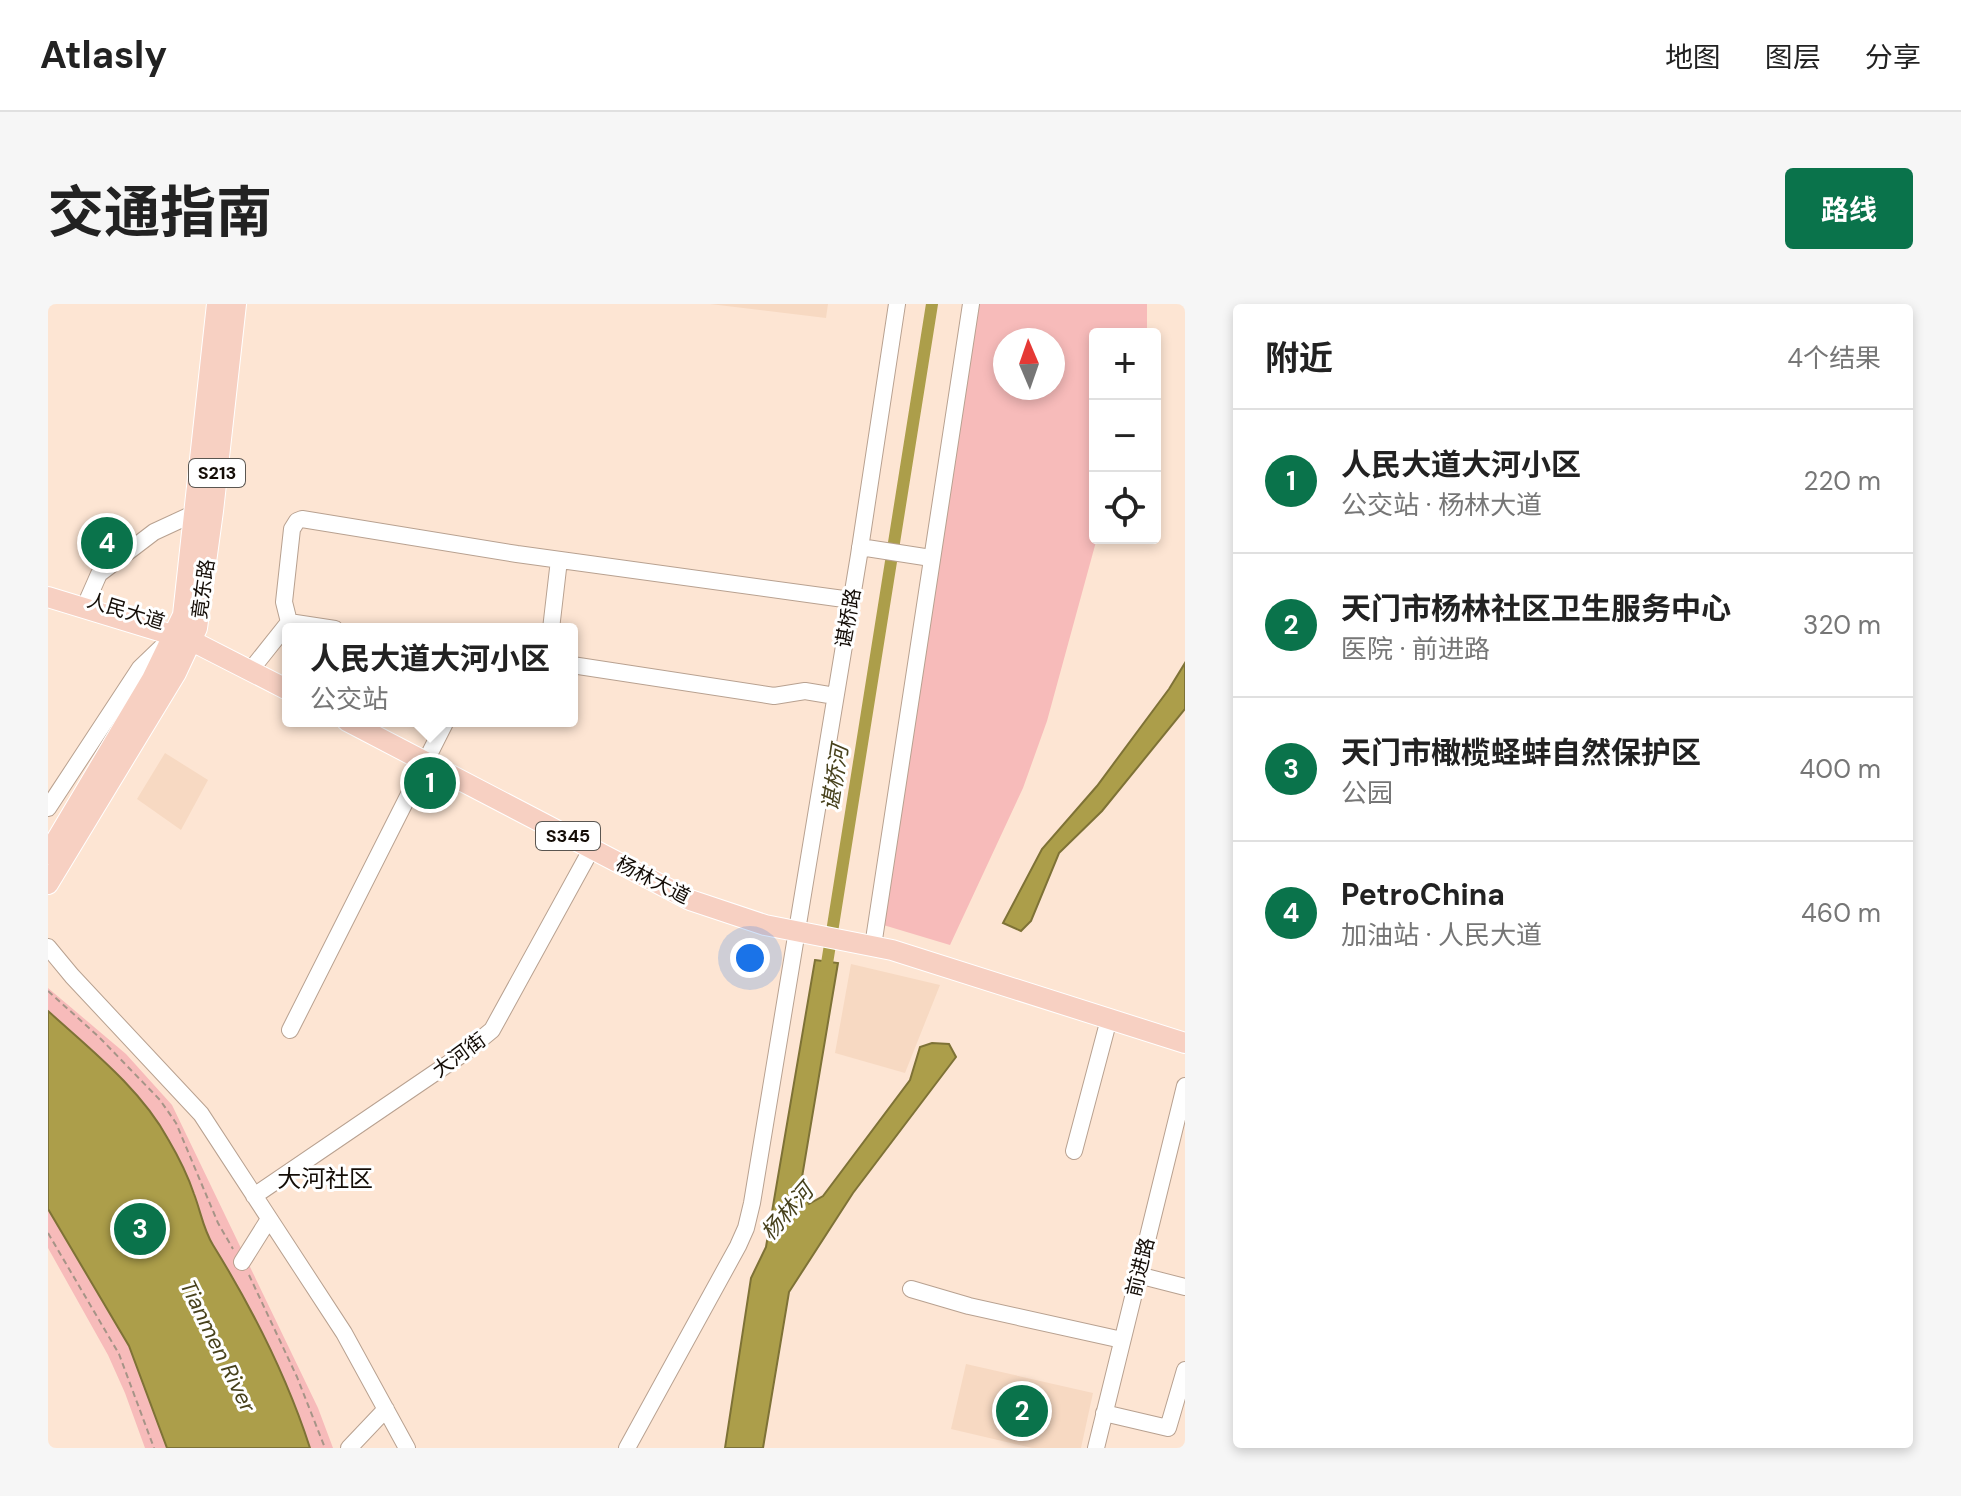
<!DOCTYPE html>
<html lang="zh">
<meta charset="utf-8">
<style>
:root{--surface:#fff;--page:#f6f6f6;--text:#222;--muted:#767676;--line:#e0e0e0;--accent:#0a734b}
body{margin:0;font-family:"DM Sans","Noto Sans SC",sans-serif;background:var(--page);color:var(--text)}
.controls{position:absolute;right:24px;top:24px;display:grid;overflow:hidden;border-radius:8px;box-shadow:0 4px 12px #0003}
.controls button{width:72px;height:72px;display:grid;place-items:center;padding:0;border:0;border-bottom:2px solid var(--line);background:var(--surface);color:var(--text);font:40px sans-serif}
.compass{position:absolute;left:945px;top:24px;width:72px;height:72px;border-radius:50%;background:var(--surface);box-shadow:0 4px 12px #0003;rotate:358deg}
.you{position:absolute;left:702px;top:654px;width:28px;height:28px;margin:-20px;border:6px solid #fff;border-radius:50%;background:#1a73e8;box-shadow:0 0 0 12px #1a73e833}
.badge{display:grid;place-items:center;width:52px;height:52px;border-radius:50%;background:var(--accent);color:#fff;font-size:26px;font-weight:700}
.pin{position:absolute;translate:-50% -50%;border:4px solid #fff;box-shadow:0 2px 8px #0006}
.popup{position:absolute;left:234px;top:319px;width:296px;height:104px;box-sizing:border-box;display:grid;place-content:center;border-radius:8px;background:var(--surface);filter:drop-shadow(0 2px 6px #0005);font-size:26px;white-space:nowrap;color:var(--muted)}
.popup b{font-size:30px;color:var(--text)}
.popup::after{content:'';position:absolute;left:50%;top:100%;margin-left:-16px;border:16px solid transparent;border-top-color:var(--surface)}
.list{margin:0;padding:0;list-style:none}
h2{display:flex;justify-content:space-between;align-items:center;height:104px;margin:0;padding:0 32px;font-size:34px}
h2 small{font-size:26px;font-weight:400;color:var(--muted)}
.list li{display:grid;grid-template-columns:52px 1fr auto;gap:24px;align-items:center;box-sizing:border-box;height:144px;padding:0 32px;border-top:2px solid var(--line)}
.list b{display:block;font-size:30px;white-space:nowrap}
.list p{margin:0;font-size:26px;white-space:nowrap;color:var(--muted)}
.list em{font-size:26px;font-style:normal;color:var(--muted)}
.icon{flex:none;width:44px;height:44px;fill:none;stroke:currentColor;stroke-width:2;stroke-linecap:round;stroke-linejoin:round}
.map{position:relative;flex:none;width:1137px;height:1144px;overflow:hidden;border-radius:8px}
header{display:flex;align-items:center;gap:48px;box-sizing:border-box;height:112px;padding:0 40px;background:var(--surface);border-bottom:2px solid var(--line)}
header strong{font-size:38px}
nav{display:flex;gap:44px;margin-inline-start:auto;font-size:28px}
.intro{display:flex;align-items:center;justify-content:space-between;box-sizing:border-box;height:192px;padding:0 48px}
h1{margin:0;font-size:56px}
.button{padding:20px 36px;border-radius:8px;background:var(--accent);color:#fff;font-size:28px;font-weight:700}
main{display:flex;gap:48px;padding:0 48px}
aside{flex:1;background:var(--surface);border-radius:8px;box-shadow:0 4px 12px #0003}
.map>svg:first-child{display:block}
.built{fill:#f7d9c2}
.green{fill:#f7bbba;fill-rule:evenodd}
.water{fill:#ac9e4a;stroke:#7e7236;stroke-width:2}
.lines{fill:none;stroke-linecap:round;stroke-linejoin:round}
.canal{stroke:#ac9e4a;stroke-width:12}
.minor-casing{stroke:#b8a190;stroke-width:18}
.major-casing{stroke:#fff;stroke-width:22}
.path{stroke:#a69487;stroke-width:2;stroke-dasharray:6 4;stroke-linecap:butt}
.minor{stroke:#fff;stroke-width:16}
.major{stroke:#f7d0c2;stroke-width:20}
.labels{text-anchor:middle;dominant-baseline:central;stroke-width:6;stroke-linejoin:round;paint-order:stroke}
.shield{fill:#fff;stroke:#5a5651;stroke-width:2}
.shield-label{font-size:18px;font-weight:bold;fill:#140d07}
.street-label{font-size:20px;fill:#140d07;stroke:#fff}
.water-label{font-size:22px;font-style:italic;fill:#47411c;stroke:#fff}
.quarter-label{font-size:24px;fill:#140d07;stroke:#fff}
</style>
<header>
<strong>Atlasly</strong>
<nav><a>地图</a><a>图层</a><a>分享</a></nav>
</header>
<div class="intro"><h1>交通指南</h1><a class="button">路线</a></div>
<main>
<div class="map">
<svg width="1137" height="1144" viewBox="0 0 1137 1144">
<rect width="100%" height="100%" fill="#fde5d3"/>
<!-- built -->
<path class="built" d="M 662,0 L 780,0 L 778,14 Z
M 117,449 L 160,476 L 133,526 L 89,495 Z
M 803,660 L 892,681 L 857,769 L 787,749 Z
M 918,1060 L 1045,1089 L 1033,1144 L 984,1144 L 903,1125 Z"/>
<!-- green -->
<path class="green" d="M 928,0 L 1099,0 L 1099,30 L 1047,30 L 1049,234 L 999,417 L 975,484 L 902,641 L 832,620 ZM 957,36 L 1005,36 L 1005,84 L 957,84 Z
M 0,684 L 78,750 L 124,801 L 270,1104 L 285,1144 L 97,1144 L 77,1089 L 60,1051 L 0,944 Z"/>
<!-- water -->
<path class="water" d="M 1137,359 L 1137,405 L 1054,507 L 1011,549 L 983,617 L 973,627 L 955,619 L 994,545 L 1049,482 L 1121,385 Z
M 767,656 L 790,659 L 752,885 L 761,900 L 775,892 L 862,776 L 872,743 L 884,739 L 901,740 L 908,753 L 805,889 L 741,988 L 715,1144 L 677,1144 L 703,974 L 718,943 Z
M 0,707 C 42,745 93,785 120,835 C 130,852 140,872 146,890 C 153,908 155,925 165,941 C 204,1004 239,1073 262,1144 L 119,1144 L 81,1042 L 0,905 Z"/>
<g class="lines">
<!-- canal -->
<path class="canal" d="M 777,672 L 884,0"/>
<!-- minor casing -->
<g class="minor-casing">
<path id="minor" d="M 812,243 L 883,254
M 40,295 L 51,270 L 106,228 L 147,209
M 241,318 L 236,298 L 244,225 L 249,217 L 254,215 L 469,250 L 803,296
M 503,325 L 511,256
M 524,361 L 726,392 L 757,387 L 787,392
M 202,367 L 241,318 L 287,325
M 0,504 L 92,364 L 117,340
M 825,642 L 923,0
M 0,643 L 24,672 L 153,810 L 296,1029 L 359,1144
M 242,726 L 398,417
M 1026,847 L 1061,715
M 206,892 L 416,749 L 444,726 L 544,544
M 194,958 L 221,915
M 1090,971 L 1137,983
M 863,985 L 921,1002 L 1074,1036
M 1056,1109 L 1120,1124 L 1137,1066
M 301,1144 L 338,1105
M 579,1144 L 690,942 L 698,924 L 704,899 L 811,251 L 849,0
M 1048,1144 L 1137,782"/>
</g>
<!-- major casing -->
<g class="major-casing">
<path id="major" d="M 0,293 L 144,337 L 240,386
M 299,417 L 642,596 L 717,621 L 844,646 L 1137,739
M 0,550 L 104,375 L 135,311 L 169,0
M 0,580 L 128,369 L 149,324 L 165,207 L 188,0"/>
</g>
<!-- path -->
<path class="path" d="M 0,687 L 51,733 L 112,796 L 128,819 L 170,919 L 185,945
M 0,929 L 71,1050 L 106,1144
M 201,971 L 249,1073 L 277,1144"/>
<!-- minor -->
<use href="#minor" class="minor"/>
<!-- major -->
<use href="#major" class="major"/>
</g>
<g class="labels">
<!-- shield labels -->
<g class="shield">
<rect x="141" y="155" width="56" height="28" rx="6"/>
<rect x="488" y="518" width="64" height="28" rx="6"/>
</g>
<g class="shield-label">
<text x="169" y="169">S213</text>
<text x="520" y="532">S345</text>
</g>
<!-- street labels -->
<g class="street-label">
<text transform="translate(155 285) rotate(-82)">竟东路</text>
<text transform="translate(78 307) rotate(17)">人民大道</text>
<text transform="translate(800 314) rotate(-80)">谌桥路</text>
<text transform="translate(605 576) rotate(27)">杨林大道</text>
<text transform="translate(411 751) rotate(-36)">大河街</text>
<text transform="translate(1092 963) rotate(-76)">前进路</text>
</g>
<!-- water labels -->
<g class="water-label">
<text transform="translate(787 474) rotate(-81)">谌桥河</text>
<text transform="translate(739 908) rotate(-49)">杨林河</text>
<text transform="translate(170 1042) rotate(64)">Tianmen River</text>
</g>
<!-- quarter labels -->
<g class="quarter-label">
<text x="277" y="874">大河社区</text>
</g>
</g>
</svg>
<div class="controls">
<button>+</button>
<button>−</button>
<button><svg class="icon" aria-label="locate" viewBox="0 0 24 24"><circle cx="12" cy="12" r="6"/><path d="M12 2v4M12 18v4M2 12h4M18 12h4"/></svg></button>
</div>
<svg class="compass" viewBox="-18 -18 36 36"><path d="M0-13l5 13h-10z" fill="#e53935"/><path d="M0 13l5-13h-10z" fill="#767676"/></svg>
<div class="you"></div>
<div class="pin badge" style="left:382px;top:479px">1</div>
<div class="popup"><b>人民大道大河小区</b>公交站</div>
<div class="pin badge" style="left:974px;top:1107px">2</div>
<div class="pin badge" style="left:92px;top:925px">3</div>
<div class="pin badge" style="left:59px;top:239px">4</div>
</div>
<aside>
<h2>附近<small>4个结果</small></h2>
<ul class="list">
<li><span class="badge">1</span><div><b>人民大道大河小区</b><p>公交站 · 杨林大道</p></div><em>220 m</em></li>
<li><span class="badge">2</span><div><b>天门市杨林社区卫生服务中心</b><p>医院 · 前进路</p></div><em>320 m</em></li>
<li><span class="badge">3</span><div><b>天门市橄榄蛏蚌自然保护区</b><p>公园</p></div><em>400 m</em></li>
<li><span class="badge">4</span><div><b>PetroChina</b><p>加油站 · 人民大道</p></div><em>460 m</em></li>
</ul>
</aside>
</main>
